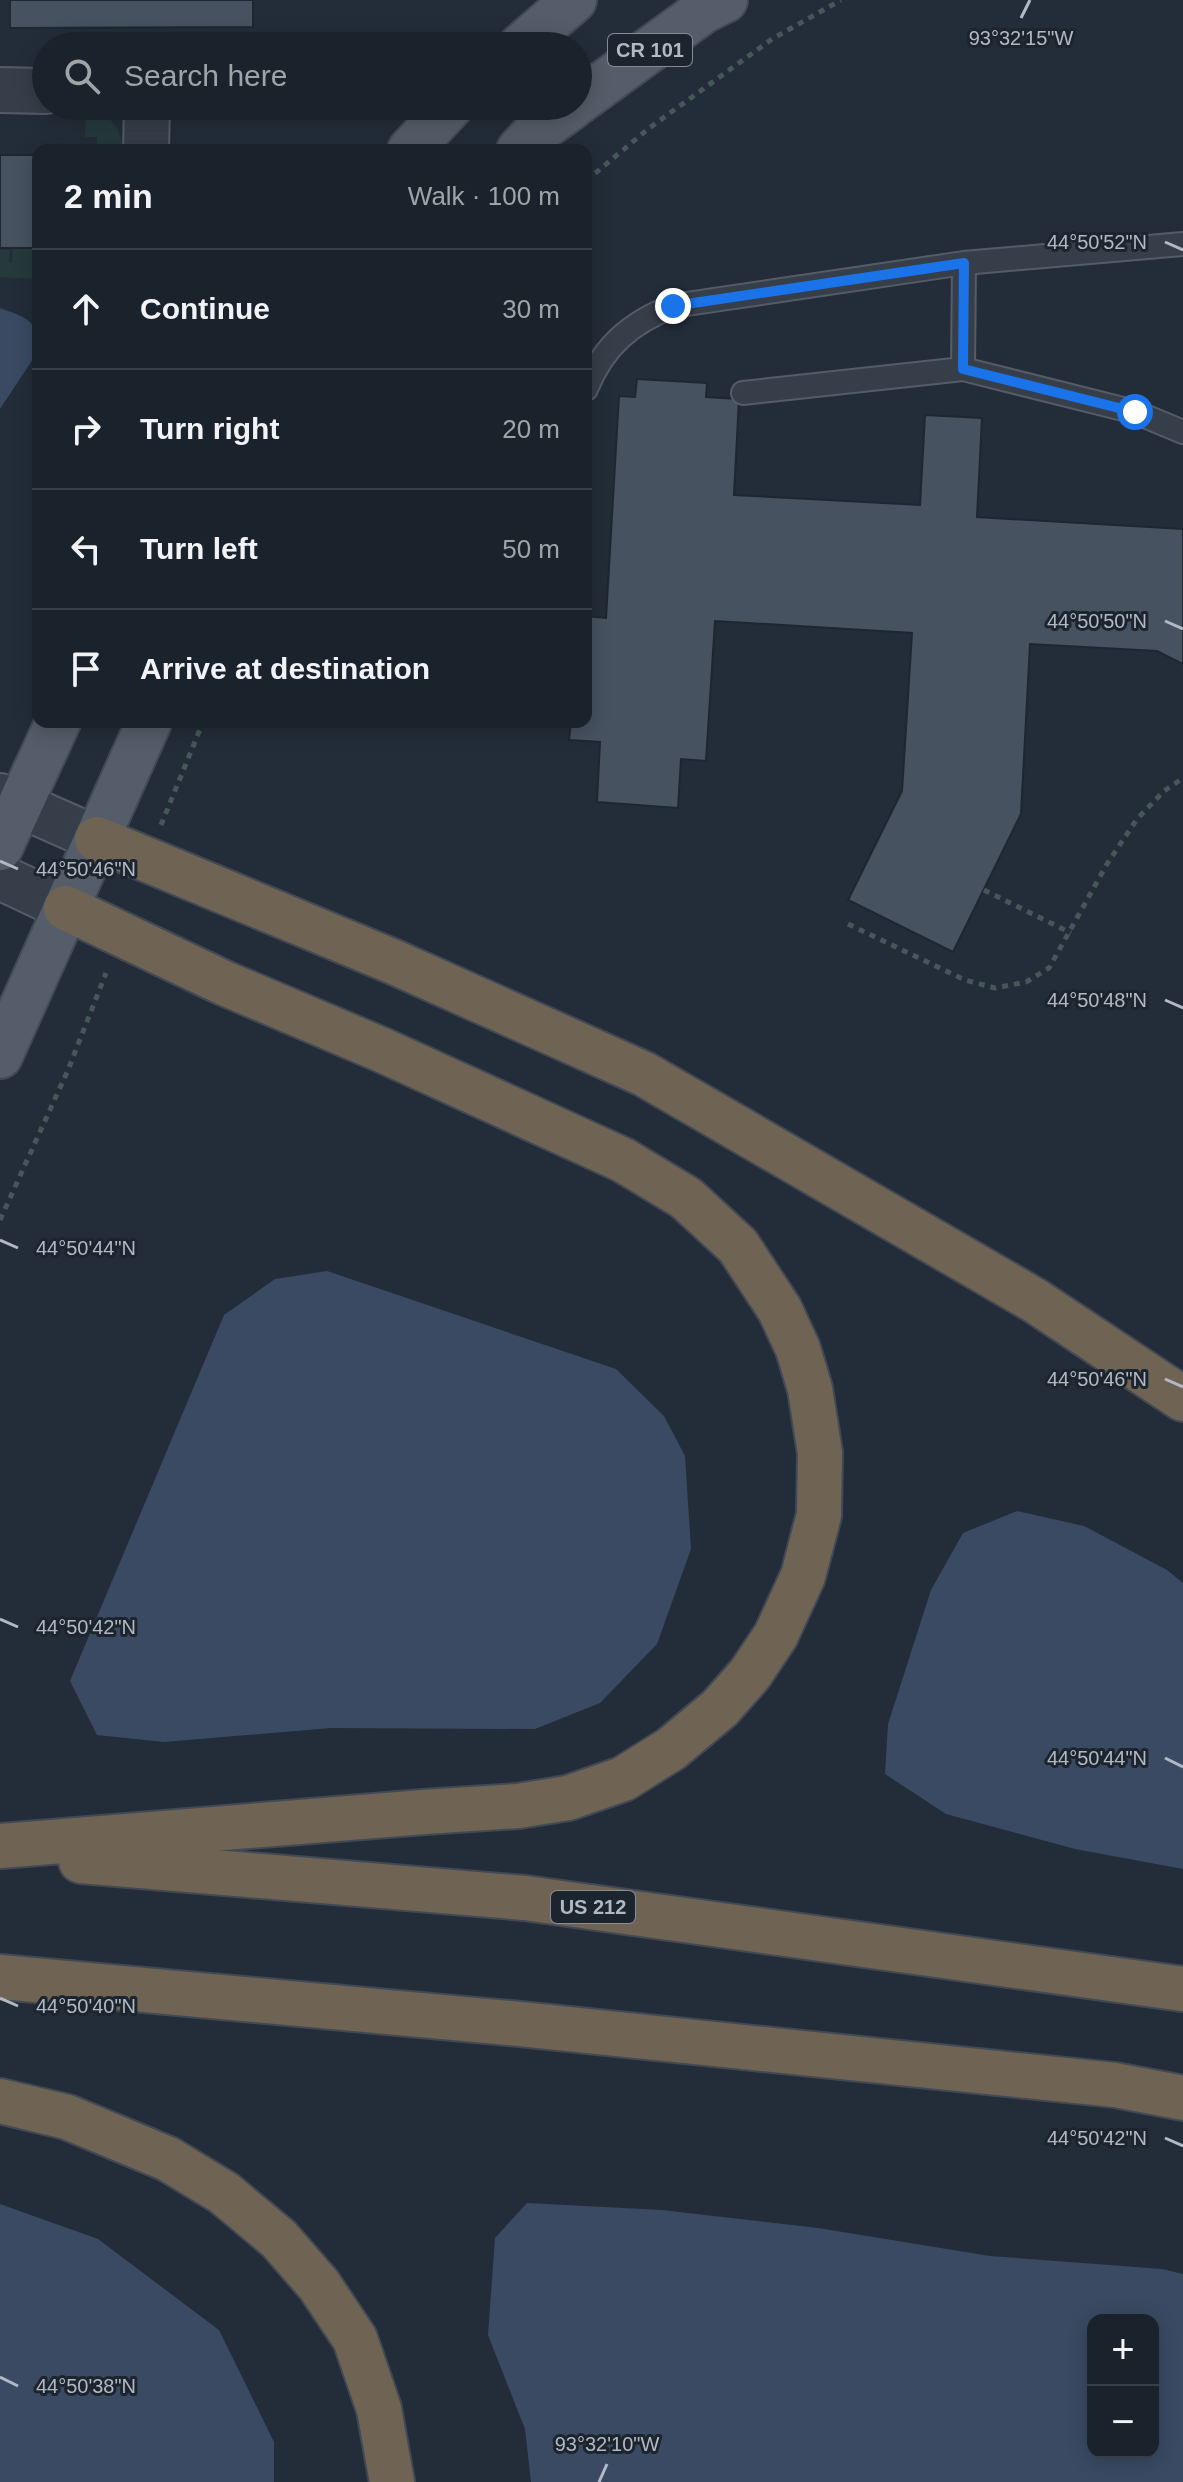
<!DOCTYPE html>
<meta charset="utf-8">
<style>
:root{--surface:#1a222b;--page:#232a33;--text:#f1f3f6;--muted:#9fa4a9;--line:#383f47}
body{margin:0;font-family:Helvetica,sans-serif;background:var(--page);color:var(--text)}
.controls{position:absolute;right:24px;bottom:24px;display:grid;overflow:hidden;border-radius:16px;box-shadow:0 4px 20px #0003}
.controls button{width:72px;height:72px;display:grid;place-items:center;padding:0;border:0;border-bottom:2px solid var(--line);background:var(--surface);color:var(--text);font:40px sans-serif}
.stop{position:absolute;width:24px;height:24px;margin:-18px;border:6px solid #1a73e8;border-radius:50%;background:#fff}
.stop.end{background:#1a73e8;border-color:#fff;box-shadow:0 2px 8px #0008}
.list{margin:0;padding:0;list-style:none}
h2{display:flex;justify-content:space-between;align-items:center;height:104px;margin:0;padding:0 32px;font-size:34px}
h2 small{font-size:26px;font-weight:400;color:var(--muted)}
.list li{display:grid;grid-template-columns:52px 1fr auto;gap:24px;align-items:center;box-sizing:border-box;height:120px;padding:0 32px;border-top:2px solid var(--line)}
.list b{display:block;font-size:30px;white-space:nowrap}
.list em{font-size:26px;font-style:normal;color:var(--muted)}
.icon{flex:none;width:44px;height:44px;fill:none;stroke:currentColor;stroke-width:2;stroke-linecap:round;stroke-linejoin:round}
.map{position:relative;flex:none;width:1183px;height:2482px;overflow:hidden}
.search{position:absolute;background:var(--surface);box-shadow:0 4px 20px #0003;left:32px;top:32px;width:560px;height:88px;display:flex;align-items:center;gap:20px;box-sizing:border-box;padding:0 28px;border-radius:44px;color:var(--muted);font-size:30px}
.panel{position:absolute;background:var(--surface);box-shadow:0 4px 20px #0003;left:32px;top:144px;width:560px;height:584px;border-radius:16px}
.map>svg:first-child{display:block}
.green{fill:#263a3b}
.water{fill:#394a62;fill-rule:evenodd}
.building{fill:#465260;stroke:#1e2630;stroke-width:2}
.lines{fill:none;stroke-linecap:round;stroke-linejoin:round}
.lane-casing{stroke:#555c67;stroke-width:26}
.street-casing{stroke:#555c67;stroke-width:48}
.primary-casing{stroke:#434a55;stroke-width:48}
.highway-casing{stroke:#424954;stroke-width:48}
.path{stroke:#455759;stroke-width:5;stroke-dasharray:6 6;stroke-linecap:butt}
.lane{stroke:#363e49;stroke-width:22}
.street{stroke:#363e49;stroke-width:44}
.primary{stroke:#545d69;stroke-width:44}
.highway{stroke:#6f6454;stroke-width:44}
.route{stroke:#1a73e8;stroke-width:10}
.ticks{fill:none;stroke:#b2b9c5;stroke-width:3}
.labels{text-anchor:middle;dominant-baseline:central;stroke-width:6;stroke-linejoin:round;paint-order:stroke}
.shield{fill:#1c242e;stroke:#858c98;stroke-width:2}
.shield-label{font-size:20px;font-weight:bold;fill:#b2b9c5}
.ticks-label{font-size:20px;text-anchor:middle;fill:#b2b9c5;stroke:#1c242e;stroke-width:6;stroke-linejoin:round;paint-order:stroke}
</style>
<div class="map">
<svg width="1183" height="2482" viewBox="0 0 1183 2482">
<rect width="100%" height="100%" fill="#232d39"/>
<!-- green -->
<path class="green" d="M 86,107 C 108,112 121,127 123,150 L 97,150 L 97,137 L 85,137 Z
M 13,242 L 38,244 L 38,279 L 0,277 L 0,250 L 10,250 L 9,262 L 12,263 Z"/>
<!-- water -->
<path class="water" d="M 0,308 C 27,318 40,320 37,353 L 0,409 Z
M 327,1271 L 616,1369 L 664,1416 L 685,1456 L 691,1549 L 657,1644 L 600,1703 L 535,1729 L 331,1728 L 164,1742 L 97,1735 L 70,1681 L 224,1315 L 275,1279 Z
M 1017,1511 L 1084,1526 L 1167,1570 L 1183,1583 L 1183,1869 L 1075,1849 L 946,1814 L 885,1774 L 888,1724 L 931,1590 L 963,1533 Z
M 527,2203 L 662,2210 L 818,2228 L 990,2256 L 1162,2269 L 1183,2274 L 1183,2482 L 531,2482 L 525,2429 L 488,2335 L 495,2238 ZM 1093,2320 L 1153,2320 L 1153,2452 L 1093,2452 Z
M 0,2204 L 98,2239 L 219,2330 L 274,2442 L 274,2482 L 0,2482 Z"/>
<!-- building -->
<path class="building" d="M 10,0 L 253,0 L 253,27 L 10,28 Z
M 0,155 L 38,155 L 38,248 L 0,248 Z
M 637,379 L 707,383 L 706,397 L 739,399 L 734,495 L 920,505 L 925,415 L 982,418 L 977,517 L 1183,529 L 1183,664 L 1157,651 L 1030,644 L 1021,814 L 953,952 L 848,900 L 902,791 L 912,633 L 715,621 L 706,761 L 681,759 L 678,808 L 597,802 L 600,742 L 569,740 L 571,722 L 586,722 L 586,616 L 606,618 L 619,396 L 635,397 Z"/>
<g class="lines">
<!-- lane casing -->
<g class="lane-casing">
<path id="lane" d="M 964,263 L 963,369 L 1135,412 L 1183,432
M 586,389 C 604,345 631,323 673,306 L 964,263 L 1183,244
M 743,393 L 963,369"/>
</g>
<!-- street casing -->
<g class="street-casing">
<path id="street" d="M 0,90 L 46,91
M 146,150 L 147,106
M 0,796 L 97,839
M 0,877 L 66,908"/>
</g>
<!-- primary casing -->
<g class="primary-casing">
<path id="primary" d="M 521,46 L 574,0
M 578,102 L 703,11 L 725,0
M 410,150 L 451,106
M 519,150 L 533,135 L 573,106
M 0,848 L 58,722
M 0,1056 L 149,722"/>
</g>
<!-- highway casing -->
<g class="highway-casing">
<path id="highway" d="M 97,839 L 394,962 L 644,1074 L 1034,1300 L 1183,1399
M 0,1846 L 424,1812 L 518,1806 L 568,1798 L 623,1779 L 671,1749 L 720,1708 L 750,1674 L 776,1635 L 803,1576 L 819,1515 L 820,1453 L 810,1389 L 798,1349 L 780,1310 L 738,1246 L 686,1198 L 623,1160 L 382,1050 L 224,983 L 66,908
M 81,1861 L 525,1898 L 1183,1989
M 0,1977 L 520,2024 L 1115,2085 L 1183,2098
M 0,2101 L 67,2117 L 168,2159 L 224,2193 L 279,2239 L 319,2285 L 355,2339 L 379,2409 L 392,2482"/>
</g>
<!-- path -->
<path class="path" d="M 586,181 L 648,129 L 772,39 L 841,0
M 161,825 L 203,722
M 984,890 L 1071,933
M 848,924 L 965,980 L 995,988 L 1026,982 L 1049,968 L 1107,864 L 1137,819 L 1164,791 L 1183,778
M 0,1220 L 68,1070 L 106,973"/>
<!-- lane -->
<use href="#lane" class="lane"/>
<!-- street -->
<use href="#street" class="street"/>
<!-- primary -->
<use href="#primary" class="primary"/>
<!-- highway -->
<use href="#highway" class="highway"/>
</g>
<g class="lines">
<!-- route -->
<path class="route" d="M 673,306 L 964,263 L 963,369 L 1135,412"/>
</g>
<!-- ticks -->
<path class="ticks" d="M 1021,18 L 1030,0M 1165,242 L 1183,250M 1165,621 L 1183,629M 0,861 L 18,869M 1165,1000 L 1183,1008M 0,1240 L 18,1248M 1165,1379 L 1183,1387M 0,1619 L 18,1627M 1165,1758 L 1183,1767M 0,1998 L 18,2006M 1165,2138 L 1183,2146M 0,2377 L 18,2386M 599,2482 L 607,2464"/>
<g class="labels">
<!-- shield labels -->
<g class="shield">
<rect x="608" y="34" width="84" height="32" rx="6"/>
<rect x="551" y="1891" width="84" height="32" rx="6"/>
</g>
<g class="shield-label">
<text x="650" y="50">CR 101</text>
<text x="593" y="1907">US 212</text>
</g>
</g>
<g class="ticks-label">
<text x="1021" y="45">93°32'15"W</text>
<text x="1097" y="249">44°50'52"N</text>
<text x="1097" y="628">44°50'50"N</text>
<text x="86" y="876">44°50'46"N</text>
<text x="1097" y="1007">44°50'48"N</text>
<text x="86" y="1255">44°50'44"N</text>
<text x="1097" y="1386">44°50'46"N</text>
<text x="86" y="1634">44°50'42"N</text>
<text x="1097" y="1765">44°50'44"N</text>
<text x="86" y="2013">44°50'40"N</text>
<text x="1097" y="2145">44°50'42"N</text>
<text x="86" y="2393">44°50'38"N</text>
<text x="607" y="2451">93°32'10"W</text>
</g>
</svg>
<div class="controls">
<button>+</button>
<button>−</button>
</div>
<div class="stop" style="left:1135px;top:412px"></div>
<div class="stop end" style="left:673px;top:306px"></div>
<div class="search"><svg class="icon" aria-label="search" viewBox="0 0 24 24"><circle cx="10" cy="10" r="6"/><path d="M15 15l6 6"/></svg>Search here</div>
<section class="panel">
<h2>2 min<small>Walk · 100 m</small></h2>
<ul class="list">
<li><svg class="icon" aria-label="ahead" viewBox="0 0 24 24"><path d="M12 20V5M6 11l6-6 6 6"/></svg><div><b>Continue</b></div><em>30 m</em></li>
<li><svg class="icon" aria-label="right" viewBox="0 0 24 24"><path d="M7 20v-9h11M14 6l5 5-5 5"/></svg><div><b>Turn right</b></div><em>20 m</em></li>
<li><svg class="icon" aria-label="left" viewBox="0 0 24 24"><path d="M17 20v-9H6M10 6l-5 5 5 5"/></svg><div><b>Turn left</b></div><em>50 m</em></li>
<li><svg class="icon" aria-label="arrive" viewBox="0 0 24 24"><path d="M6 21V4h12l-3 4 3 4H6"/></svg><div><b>Arrive at destination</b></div></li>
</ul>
</section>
</div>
